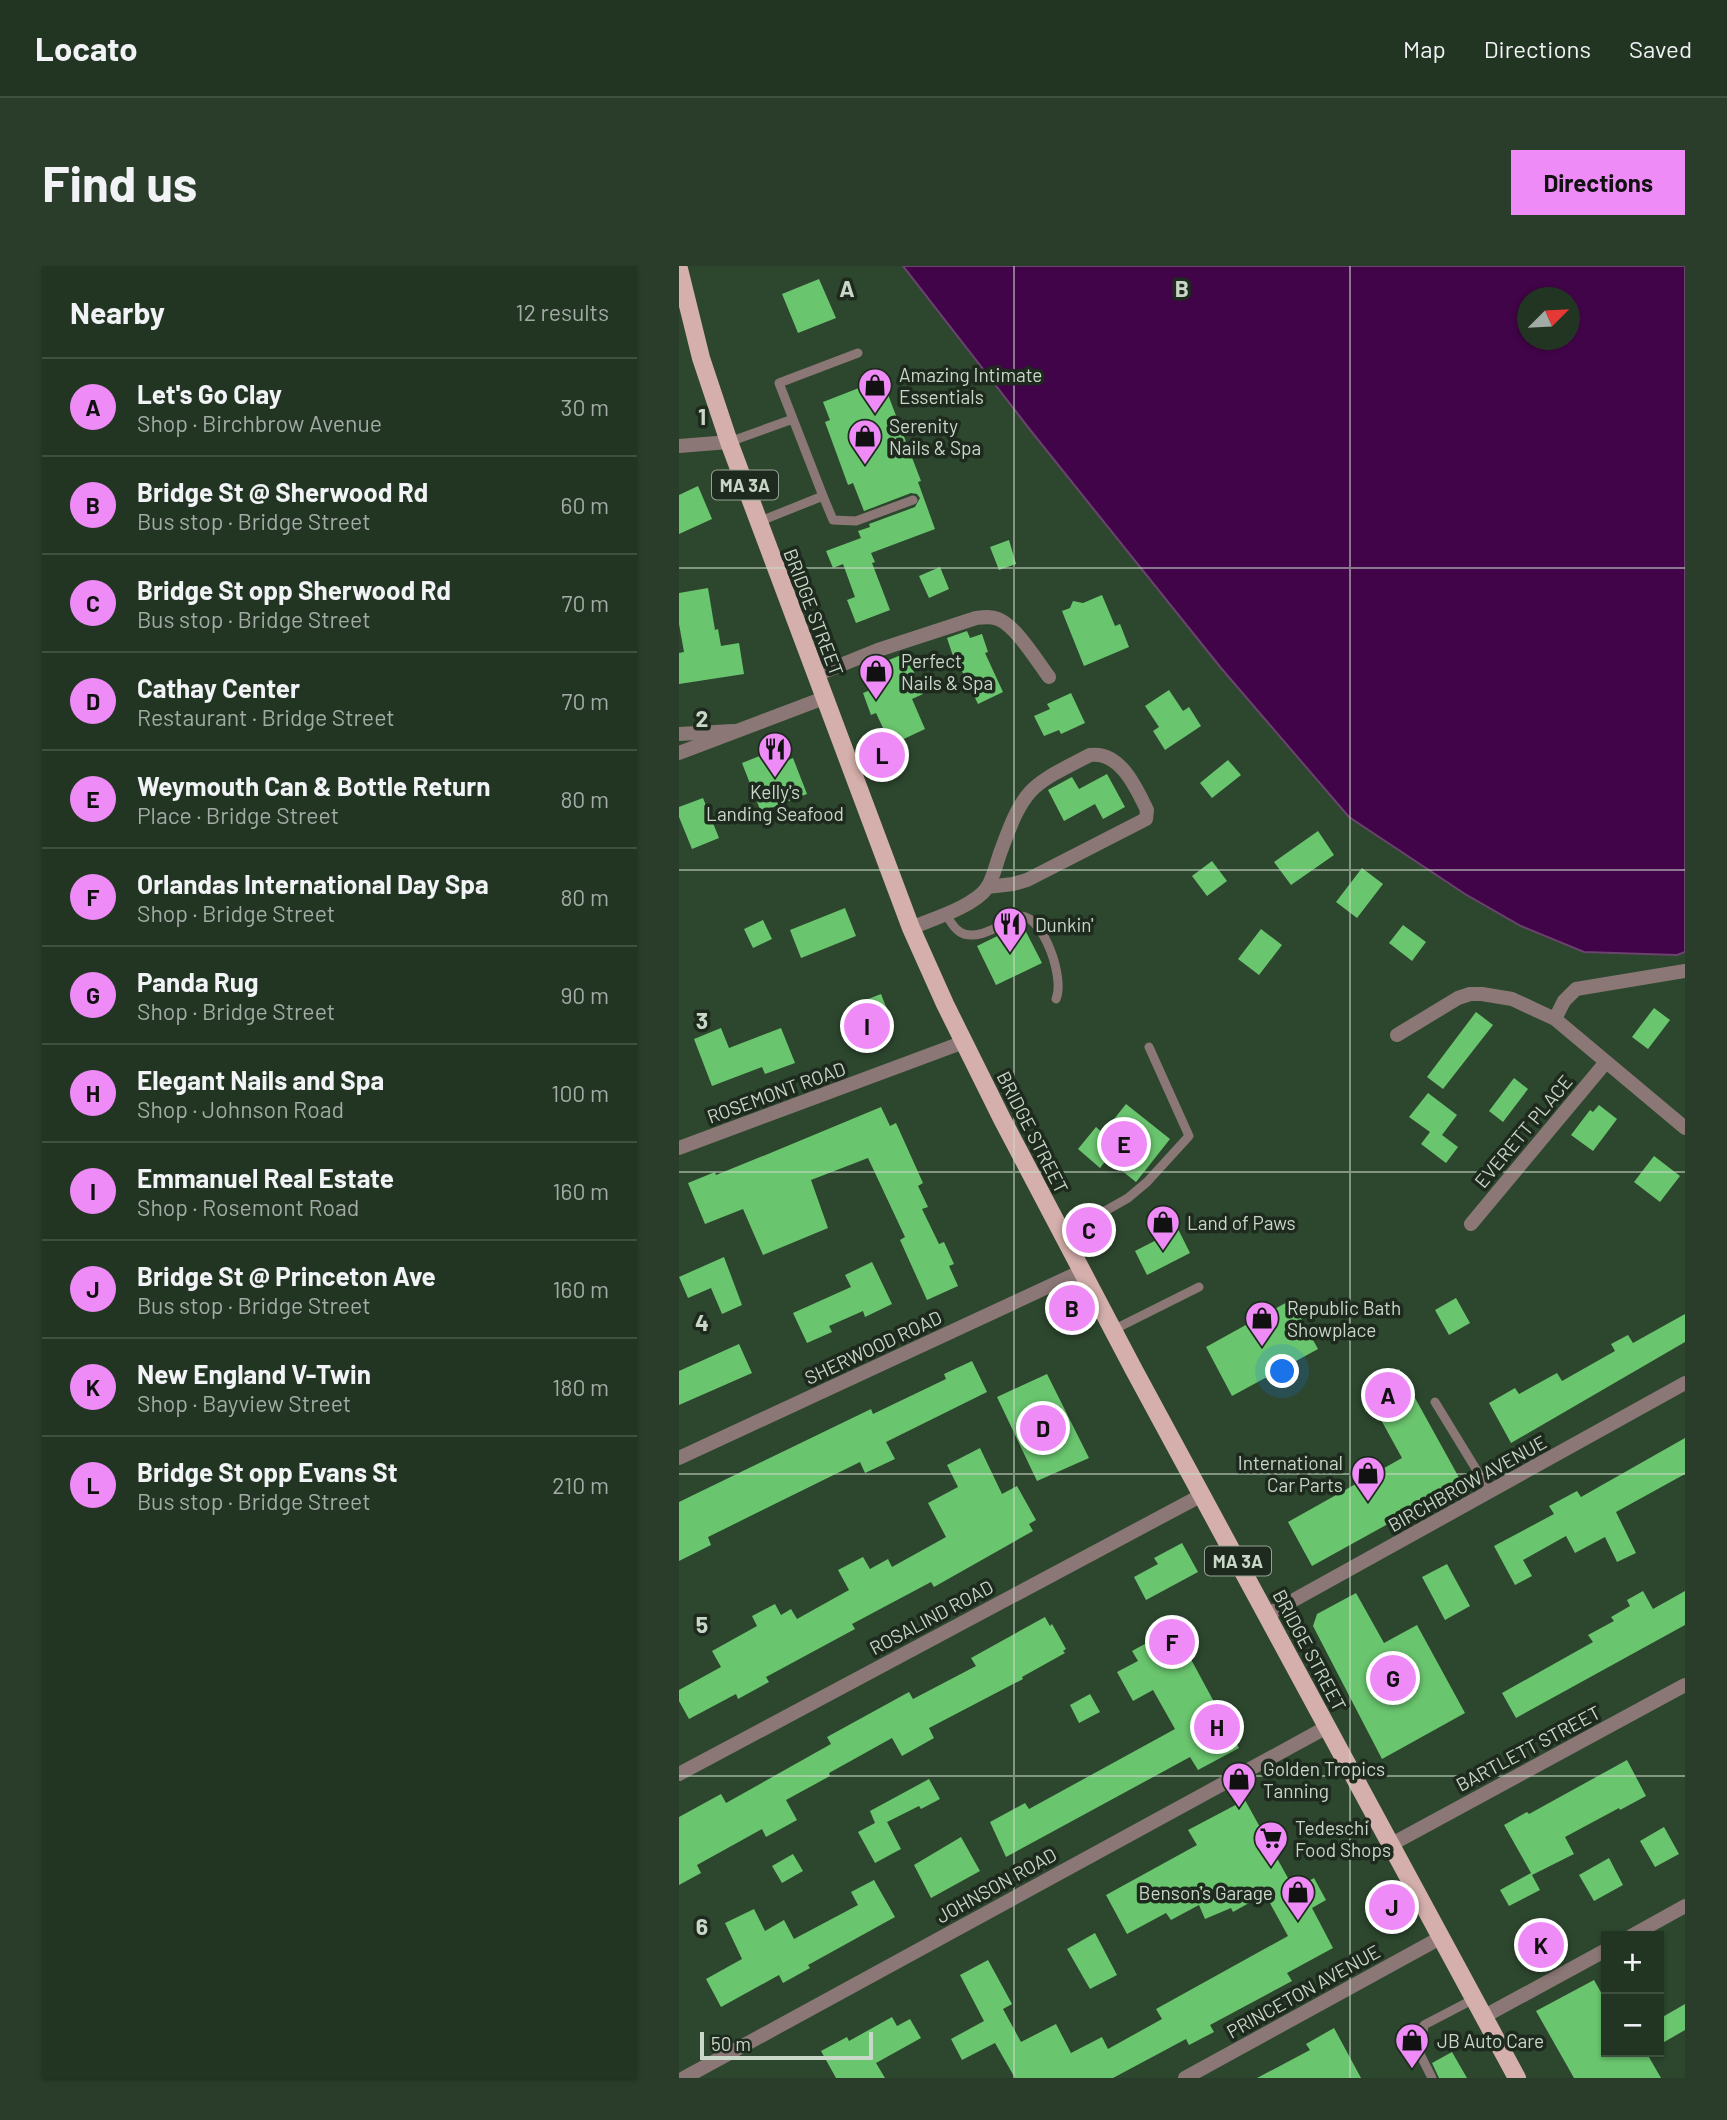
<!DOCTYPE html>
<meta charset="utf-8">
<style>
:root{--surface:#223522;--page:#2a3d2a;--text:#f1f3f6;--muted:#a2aba5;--line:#3f5040;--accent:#ef8bf7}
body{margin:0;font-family:Barlow,sans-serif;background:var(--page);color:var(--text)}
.controls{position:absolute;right:21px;bottom:21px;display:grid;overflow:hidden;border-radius:0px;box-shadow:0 2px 5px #0004}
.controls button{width:63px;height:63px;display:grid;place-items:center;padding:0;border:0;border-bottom:2px solid var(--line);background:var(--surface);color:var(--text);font:35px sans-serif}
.compass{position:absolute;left:838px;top:21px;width:63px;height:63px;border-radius:50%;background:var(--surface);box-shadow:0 2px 5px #0004;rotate:66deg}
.scale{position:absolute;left:21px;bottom:18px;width:173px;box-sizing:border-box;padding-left:7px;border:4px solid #c8d7c8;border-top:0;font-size:19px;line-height:24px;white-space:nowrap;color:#c8d7c8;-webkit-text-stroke:5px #1e2a1e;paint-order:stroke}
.you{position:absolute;left:604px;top:1106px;width:24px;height:24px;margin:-18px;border:5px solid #fff;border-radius:50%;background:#1a73e8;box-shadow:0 0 0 10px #1a73e833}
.badge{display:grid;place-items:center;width:46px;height:46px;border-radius:50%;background:var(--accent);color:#111;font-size:23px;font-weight:700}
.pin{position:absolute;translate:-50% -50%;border:4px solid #fff;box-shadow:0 2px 7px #0006}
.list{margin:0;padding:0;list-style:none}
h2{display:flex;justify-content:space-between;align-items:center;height:91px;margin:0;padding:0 28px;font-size:30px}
h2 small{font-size:23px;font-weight:400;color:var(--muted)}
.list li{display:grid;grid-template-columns:46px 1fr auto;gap:21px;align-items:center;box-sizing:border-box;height:98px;padding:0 28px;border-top:2px solid var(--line)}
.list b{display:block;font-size:26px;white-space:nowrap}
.list p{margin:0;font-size:23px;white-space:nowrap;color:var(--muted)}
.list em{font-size:23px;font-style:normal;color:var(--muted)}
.map{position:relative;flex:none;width:1006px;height:1812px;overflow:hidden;border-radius:0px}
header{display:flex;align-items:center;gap:42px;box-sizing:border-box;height:98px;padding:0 35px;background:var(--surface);border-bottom:2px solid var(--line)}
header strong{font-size:33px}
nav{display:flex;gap:38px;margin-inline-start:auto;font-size:24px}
.intro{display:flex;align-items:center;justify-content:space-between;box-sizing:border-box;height:168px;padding:0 42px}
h1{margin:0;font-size:49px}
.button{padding:18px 32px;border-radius:0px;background:var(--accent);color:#111;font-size:24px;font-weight:700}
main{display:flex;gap:42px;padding:0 42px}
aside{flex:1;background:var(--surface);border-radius:0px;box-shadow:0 2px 5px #0004}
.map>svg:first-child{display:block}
.water{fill:#420448;stroke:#6a436e;stroke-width:2;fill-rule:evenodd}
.building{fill:#6ac66e}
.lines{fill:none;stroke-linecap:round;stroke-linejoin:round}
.service{stroke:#8b7876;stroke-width:9}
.minor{stroke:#8b7876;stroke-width:14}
.tertiary{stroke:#8b7876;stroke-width:14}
.primary{stroke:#d4afab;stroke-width:18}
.grid{fill:none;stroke:#c8d7c8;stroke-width:2;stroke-opacity:0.55}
.labels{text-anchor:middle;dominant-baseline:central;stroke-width:7;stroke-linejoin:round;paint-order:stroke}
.shield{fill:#1e2a1e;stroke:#95a395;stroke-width:2}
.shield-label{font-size:18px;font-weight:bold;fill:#c8d7c8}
.poi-label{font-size:19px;fill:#c8d7c8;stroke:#1e2a1e;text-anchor:start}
.street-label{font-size:19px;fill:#c8d7c8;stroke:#1e2a1e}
.grid-label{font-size:23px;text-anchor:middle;font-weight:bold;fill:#c8d7c8;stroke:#1e2a1e;stroke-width:7;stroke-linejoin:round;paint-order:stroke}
</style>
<header>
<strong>Locato</strong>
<nav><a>Map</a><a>Directions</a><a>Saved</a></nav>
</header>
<div class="intro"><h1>Find us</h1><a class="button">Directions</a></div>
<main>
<aside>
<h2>Nearby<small>12 results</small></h2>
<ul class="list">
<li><span class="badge">A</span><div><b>Let's Go Clay</b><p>Shop · Birchbrow Avenue</p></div><em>30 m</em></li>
<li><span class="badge">B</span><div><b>Bridge St @ Sherwood Rd</b><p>Bus stop · Bridge Street</p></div><em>60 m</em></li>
<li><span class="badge">C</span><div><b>Bridge St opp Sherwood Rd</b><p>Bus stop · Bridge Street</p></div><em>70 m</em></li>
<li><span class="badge">D</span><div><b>Cathay Center</b><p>Restaurant · Bridge Street</p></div><em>70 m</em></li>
<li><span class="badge">E</span><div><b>Weymouth Can &amp; Bottle Return</b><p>Place · Bridge Street</p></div><em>80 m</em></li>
<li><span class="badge">F</span><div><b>Orlandas International Day Spa</b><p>Shop · Bridge Street</p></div><em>80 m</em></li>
<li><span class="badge">G</span><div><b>Panda Rug</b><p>Shop · Bridge Street</p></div><em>90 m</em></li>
<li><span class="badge">H</span><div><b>Elegant Nails and Spa</b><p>Shop · Johnson Road</p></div><em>100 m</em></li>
<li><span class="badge">I</span><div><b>Emmanuel Real Estate</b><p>Shop · Rosemont Road</p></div><em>160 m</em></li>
<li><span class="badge">J</span><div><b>Bridge St @ Princeton Ave</b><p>Bus stop · Bridge Street</p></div><em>160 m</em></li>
<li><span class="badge">K</span><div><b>New England V-Twin</b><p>Shop · Bayview Street</p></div><em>180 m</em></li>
<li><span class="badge">L</span><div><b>Bridge St opp Evans St</b><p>Bus stop · Bridge Street</p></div><em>210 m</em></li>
</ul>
</aside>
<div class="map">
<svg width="1006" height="1812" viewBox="0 0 1006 1812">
<rect width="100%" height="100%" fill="#2d472e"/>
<!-- water -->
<path class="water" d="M 224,0 L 1006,0 L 1006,686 L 998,689 L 905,686 L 842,660 L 786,628 L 670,551 L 542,402 L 352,165 ZM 848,32 L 890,32 L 890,74 L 848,74 Z"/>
<!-- building -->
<path class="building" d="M 140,13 L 157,52 L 119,67 L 103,28 Z
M 203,113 L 242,215 L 239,216 L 256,263 L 192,287 L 196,296 L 193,297 L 211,344 L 177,357 L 168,334 L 176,331 L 164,298 L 154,302 L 147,285 L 182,272 L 179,265 L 191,261 L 190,258 L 236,241 L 241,232 L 238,228 L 232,227 L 185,245 L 174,217 L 169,219 L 161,197 L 146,156 L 151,154 L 144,136 Z
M 19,220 L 33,253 L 0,268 L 0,229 Z
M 330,274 L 337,298 L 320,304 L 311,281 Z
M 261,301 L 270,323 L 250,332 L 240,310 Z
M 29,322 L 36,364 L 39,363 L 42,380 L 60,377 L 65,408 L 0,418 L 0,387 L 5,386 L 0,358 L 0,327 Z
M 423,329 L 436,360 L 441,358 L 450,381 L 405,400 L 383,345 L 391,342 L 394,335 L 404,337 Z
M 288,365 L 291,372 L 303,368 L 309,386 L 306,387 L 324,426 L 299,438 L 278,395 L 276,396 L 268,372 Z
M 227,387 L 244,428 L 233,433 L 246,463 L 212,479 L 197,447 L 192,449 L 184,427 L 201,420 L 197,409 L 202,407 L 200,398 Z
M 490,424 L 504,445 L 510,441 L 522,460 L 486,484 L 474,465 L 480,461 L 466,440 Z
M 392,427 L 406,457 L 382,468 L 380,464 L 365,470 L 355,450 L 371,443 L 368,438 Z
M 93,485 L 98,499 L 114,492 L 128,528 L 82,546 L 63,497 Z
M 549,494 L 562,509 L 533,532 L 521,517 Z
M 428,508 L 446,541 L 424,553 L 416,538 L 385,555 L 369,524 L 393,511 L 400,523 Z
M 24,532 L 40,572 L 13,583 L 0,551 L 0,541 Z
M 639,565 L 655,589 L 612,619 L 595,596 Z
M 533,595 L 548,615 L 528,630 L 513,610 Z
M 683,602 L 704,618 L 678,652 L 657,636 Z
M 166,642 L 177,670 L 122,692 L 111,664 Z
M 84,654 L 93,673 L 74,682 L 65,663 Z
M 343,658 L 363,697 L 317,719 L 298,680 Z
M 724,659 L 747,676 L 733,695 L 710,677 Z
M 582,663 L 603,679 L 580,709 L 559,693 Z
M 202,728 L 214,759 L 203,763 L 205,768 L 175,780 L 164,754 L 183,747 L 179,737 Z
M 975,742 L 991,754 L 969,783 L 953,771 Z
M 797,746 L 814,759 L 764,823 L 748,811 Z
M 42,762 L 50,782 L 102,762 L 116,797 L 86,808 L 83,801 L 33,820 L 15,773 Z
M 835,812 L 849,823 L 824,856 L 810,845 Z
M 749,827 L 778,849 L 763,869 L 779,881 L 767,897 L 742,878 L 751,866 L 730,851 Z
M 447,838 L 491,873 L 457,916 L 428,893 L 421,902 L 399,883 L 417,861 L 424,867 Z
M 920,839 L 938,853 L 914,885 L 892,869 L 911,844 L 914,846 Z
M 202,841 L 211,860 L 217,857 L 244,917 L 239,920 L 249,941 L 243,943 L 260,978 L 265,976 L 275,998 L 270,1000 L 279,1020 L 248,1034 L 221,974 L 226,971 L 189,892 L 132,914 L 149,962 L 84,989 L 64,943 L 26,958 L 9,917 L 36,906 L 37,909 L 89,888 Z
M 975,890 L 1001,910 L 981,936 L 955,916 Z
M 499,963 L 511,987 L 468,1009 L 456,985 Z
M 45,991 L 63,1039 L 43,1048 L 32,1022 L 9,1032 L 0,1011 Z
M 193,996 L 213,1038 L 186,1051 L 184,1045 L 150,1060 L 153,1066 L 128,1077 L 114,1047 L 172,1021 L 166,1009 Z
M 777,1032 L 791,1057 L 770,1069 L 756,1044 Z
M 612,1034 L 639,1083 L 553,1130 L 527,1081 Z
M 1006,1048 L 1006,1076 L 832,1177 L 810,1137 L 836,1122 L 840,1128 L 878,1107 L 883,1115 L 936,1085 L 932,1078 L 949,1069 L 954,1077 Z
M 60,1078 L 73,1107 L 0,1139 L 0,1105 Z
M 293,1095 L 308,1126 L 207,1176 L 216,1193 L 186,1207 L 181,1196 L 29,1271 L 32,1279 L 0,1295 L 0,1236 L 192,1143 L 194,1148 L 267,1113 L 265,1108 Z
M 720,1103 L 783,1217 L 633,1300 L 609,1256 L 723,1192 L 685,1123 Z
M 368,1108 L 410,1192 L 358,1215 L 318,1131 Z
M 1006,1172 L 1006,1208 L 937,1246 L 957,1287 L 938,1296 L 926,1271 L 896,1287 L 887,1270 L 844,1294 L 853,1310 L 836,1319 L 815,1280 L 875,1248 L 870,1240 L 898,1225 L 902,1231 Z
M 301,1182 L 323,1228 L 338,1220 L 357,1254 L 350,1258 L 354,1265 L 255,1321 L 252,1316 L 173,1358 L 176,1363 L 87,1411 L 90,1416 L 59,1433 L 57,1428 L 10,1453 L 0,1435 L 0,1424 L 42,1401 L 33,1385 L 78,1360 L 73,1350 L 96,1338 L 102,1349 L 112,1343 L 118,1353 L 170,1324 L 159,1304 L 184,1291 L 191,1303 L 209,1293 L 213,1301 L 267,1271 L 249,1237 L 279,1221 L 268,1199 Z
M 503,1277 L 519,1306 L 467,1334 L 455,1311 L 479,1298 L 475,1292 Z
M 768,1298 L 791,1340 L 766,1354 L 743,1311 Z
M 964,1325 L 974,1343 L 1006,1325 L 1006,1359 L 837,1452 L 823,1427 L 914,1376 L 909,1369 L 935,1355 L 932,1351 L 951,1340 L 948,1334 Z
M 677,1327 L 705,1377 L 738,1359 L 786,1447 L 703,1493 L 634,1360 L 638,1348 Z
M 366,1351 L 371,1360 L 373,1358 L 387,1383 L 384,1385 L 386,1387 L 343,1411 L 344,1413 L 250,1462 L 255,1472 L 223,1490 L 213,1472 L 150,1507 L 151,1510 L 107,1534 L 118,1554 L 87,1571 L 83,1563 L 18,1599 L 22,1607 L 0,1619 L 0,1551 L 42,1528 L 47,1537 L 152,1478 L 148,1471 L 230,1426 L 234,1433 L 297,1400 L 292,1392 Z
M 495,1362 L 560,1482 L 519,1504 L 511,1491 L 327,1591 L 311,1556 L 346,1537 L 350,1543 L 496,1463 L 474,1424 L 454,1435 L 438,1406 L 459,1395 L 453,1385 Z
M 411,1428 L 421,1446 L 400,1457 L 391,1439 Z
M 948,1494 L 967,1530 L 941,1544 L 940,1542 L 886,1571 L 895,1588 L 853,1609 L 861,1624 L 830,1640 L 821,1624 L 852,1607 L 825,1559 L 848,1546 L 850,1548 Z
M 250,1513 L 261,1533 L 242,1543 L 240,1540 L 208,1556 L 222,1583 L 196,1597 L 179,1566 L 196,1557 L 191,1545 Z
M 566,1534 L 615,1623 L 635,1612 L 647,1634 L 633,1642 L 654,1682 L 608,1707 L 613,1715 L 531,1759 L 535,1766 L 510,1779 L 507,1773 L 434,1812 L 336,1812 L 316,1777 L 283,1794 L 272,1773 L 305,1755 L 281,1709 L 309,1694 L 333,1738 L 324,1743 L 342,1776 L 377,1758 L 392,1787 L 423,1771 L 429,1783 L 483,1753 L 477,1743 L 609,1670 L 586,1628 L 554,1646 L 552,1642 L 526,1653 L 520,1639 L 492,1654 L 487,1647 L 448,1668 L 427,1629 L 518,1579 L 509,1564 Z
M 985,1561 L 1000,1588 L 976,1601 L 961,1575 Z
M 282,1571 L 301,1605 L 252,1632 L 235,1599 Z
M 114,1588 L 124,1605 L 103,1617 L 93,1600 Z
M 930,1592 L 944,1619 L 915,1635 L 900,1609 Z
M 195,1614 L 216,1651 L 129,1699 L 131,1702 L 104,1717 L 100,1709 L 42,1741 L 27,1713 L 63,1693 L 46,1657 L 75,1643 L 86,1665 L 105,1654 L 115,1673 L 179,1639 L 172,1626 Z
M 870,1665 L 878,1680 L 854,1693 L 845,1678 Z
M 416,1667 L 438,1709 L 411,1723 L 388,1683 Z
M 915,1714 L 927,1735 L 927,1786 L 967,1786 L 982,1812 L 895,1812 L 857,1745 Z
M 1006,1738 L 1006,1764 L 980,1779 L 980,1753 Z
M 213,1751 L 218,1760 L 231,1753 L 242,1772 L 197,1797 L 206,1812 L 157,1812 L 142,1785 L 168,1771 L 170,1775 Z
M 655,1762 L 682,1812 L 578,1812 L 631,1784 L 627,1778 Z
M 773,1786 L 788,1812 L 760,1812 L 753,1797 Z"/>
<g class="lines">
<!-- service -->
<path class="service" d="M 114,153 L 100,117 L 179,87
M 50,176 L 114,153 L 144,230 L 79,256
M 144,230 L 154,254 L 177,255 L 234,234
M 266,647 C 270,653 274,662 281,666 C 298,677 326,656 342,650 C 365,651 386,713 377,733
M 384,969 L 449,932 L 468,916 L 510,870 L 470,781
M 434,1064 L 520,1021
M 756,1136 L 811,1226
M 753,1812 L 741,1788 L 745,1759 L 795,1733"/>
<!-- minor -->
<path class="minor" d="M 0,180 L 50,176
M 137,409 L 199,384 L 297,352 C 305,351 312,350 319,353 C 337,360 358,395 370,411
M 0,468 L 54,465
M 232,662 C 253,653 294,641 308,622 C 315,611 318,594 323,582 C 346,519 353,519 411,489 C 441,485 457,521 468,544 L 467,553 L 348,614 L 334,618 L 308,621
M 876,753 L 885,735 L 897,723 L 1006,705
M 718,769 L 779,732 L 791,728 L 803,728 L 833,733 L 876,753 L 1006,862
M 0,882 L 285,776
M 792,958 L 927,796
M 0,1192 L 403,1005
M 588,1349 L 1006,1117
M 0,1508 L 523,1229
M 711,1579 L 1006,1419
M 952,1670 L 1006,1640
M 804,1751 L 927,1684
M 5,1812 L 648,1461
M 506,1812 L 761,1672"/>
<!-- tertiary -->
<path class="tertiary" d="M 0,487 L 145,432"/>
<!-- primary -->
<path class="primary" d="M 0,3 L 22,92 L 50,176 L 232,662 L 266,738 L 323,853 L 455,1104 L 838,1812"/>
</g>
<!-- grid -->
<path class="grid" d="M 335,0 L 335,1812M 671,0 L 671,1812M 0,302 L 1006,302M 0,604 L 1006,604M 0,906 L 1006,906M 0,1208 L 1006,1208M 0,1510 L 1006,1510"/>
<!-- icons -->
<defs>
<g id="shop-pin" transform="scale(1.75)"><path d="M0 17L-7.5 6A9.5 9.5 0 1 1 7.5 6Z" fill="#ef8bf7" stroke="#1e2a1e"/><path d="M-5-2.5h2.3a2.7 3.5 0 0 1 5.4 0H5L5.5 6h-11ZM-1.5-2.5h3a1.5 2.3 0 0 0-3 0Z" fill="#111"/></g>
<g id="restaurant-pin" transform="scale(1.75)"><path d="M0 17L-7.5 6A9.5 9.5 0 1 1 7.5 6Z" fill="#ef8bf7" stroke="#1e2a1e"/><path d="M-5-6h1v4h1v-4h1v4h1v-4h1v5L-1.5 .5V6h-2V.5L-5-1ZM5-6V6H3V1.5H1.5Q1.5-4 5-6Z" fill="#111"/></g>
<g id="supermarket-pin" transform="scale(1.75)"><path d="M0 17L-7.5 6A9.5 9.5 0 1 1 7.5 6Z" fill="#ef8bf7" stroke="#1e2a1e"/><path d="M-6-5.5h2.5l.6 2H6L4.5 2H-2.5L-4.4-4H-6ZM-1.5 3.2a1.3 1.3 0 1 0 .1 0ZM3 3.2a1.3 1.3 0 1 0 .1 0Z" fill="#111"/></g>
</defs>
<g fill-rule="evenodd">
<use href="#shop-pin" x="196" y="119"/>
<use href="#shop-pin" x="186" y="170"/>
<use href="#shop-pin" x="197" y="405"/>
<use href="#restaurant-pin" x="96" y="483"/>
<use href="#restaurant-pin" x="331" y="658"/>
<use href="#shop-pin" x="484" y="956"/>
<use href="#shop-pin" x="583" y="1052"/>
<use href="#shop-pin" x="689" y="1207"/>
<use href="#shop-pin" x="560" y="1513"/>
<use href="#supermarket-pin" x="592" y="1572"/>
<use href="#shop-pin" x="619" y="1626"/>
<use href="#shop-pin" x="733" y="1774"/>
</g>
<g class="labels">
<!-- shield labels -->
<g class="shield">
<rect x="33" y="204.5" width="66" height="29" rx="5"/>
<rect x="526" y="1280.5" width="66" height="29" rx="5"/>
</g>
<g class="shield-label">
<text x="66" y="219">MA 3A</text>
<text x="559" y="1295">MA 3A</text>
</g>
<!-- poi labels -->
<g class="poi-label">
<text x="220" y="108">Amazing Intimate<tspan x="220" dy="22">Essentials</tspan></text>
<text x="210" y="159">Serenity<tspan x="210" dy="22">Nails &amp; Spa</tspan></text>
<text x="222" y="394">Perfect<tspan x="222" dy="22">Nails &amp; Spa</tspan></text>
<text x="96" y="525" text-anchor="middle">Kelly's<tspan x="96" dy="22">Landing Seafood</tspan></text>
<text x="356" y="658">Dunkin'</text>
<text x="508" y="956">Land of Paws</text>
<text x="608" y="1041">Republic Bath<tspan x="608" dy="22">Showplace</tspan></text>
<text x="664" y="1196" text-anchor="end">International<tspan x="664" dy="22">Car Parts</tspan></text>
<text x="584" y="1502">Golden Tropics<tspan x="584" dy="22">Tanning</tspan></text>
<text x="616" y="1561">Tedeschi<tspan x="616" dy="22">Food Shops</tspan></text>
<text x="594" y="1626" text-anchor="end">Benson's Garage</text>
<text x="758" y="1774">JB Auto Care</text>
</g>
<!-- street labels -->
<g class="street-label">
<text transform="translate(135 346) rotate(69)">BRIDGE STREET</text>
<text transform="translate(97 826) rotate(-20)">ROSEMONT ROAD</text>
<text transform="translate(844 865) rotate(-50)">EVERETT PLACE</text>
<text transform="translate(354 866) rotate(63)">BRIDGE STREET</text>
<text transform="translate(194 1081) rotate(-25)">SHERWOOD ROAD</text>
<text transform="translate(788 1217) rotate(-29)">BIRCHBROW AVENUE</text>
<text transform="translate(252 1351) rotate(-28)">ROSALIND ROAD</text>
<text transform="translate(631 1384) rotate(62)">BRIDGE STREET</text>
<text transform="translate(849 1482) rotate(-28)">BARTLETT STREET</text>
<text transform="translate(317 1619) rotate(-29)">JOHNSON ROAD</text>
<text transform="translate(624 1725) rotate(-29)">PRINCETON AVENUE</text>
</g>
</g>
<g class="grid-label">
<text x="168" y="31">A</text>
<text x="503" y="31">B</text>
<text x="23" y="159">1</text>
<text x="23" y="461">2</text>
<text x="23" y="763">3</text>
<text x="23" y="1065">4</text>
<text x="23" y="1367">5</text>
<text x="23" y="1669">6</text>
</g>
</svg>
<div class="controls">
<button>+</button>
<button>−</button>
</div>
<svg class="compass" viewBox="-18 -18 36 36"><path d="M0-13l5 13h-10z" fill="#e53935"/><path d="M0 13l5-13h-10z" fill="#a2aba5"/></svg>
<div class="scale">50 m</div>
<div class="you"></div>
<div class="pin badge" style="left:709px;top:1129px">A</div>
<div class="pin badge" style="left:393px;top:1042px">B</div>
<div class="pin badge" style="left:410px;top:964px">C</div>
<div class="pin badge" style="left:364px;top:1162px">D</div>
<div class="pin badge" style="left:445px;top:878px">E</div>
<div class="pin badge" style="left:493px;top:1376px">F</div>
<div class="pin badge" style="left:714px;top:1412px">G</div>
<div class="pin badge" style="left:538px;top:1461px">H</div>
<div class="pin badge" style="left:188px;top:760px">I</div>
<div class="pin badge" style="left:713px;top:1641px">J</div>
<div class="pin badge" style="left:862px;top:1679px">K</div>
<div class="pin badge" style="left:203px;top:489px">L</div>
</div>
</main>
